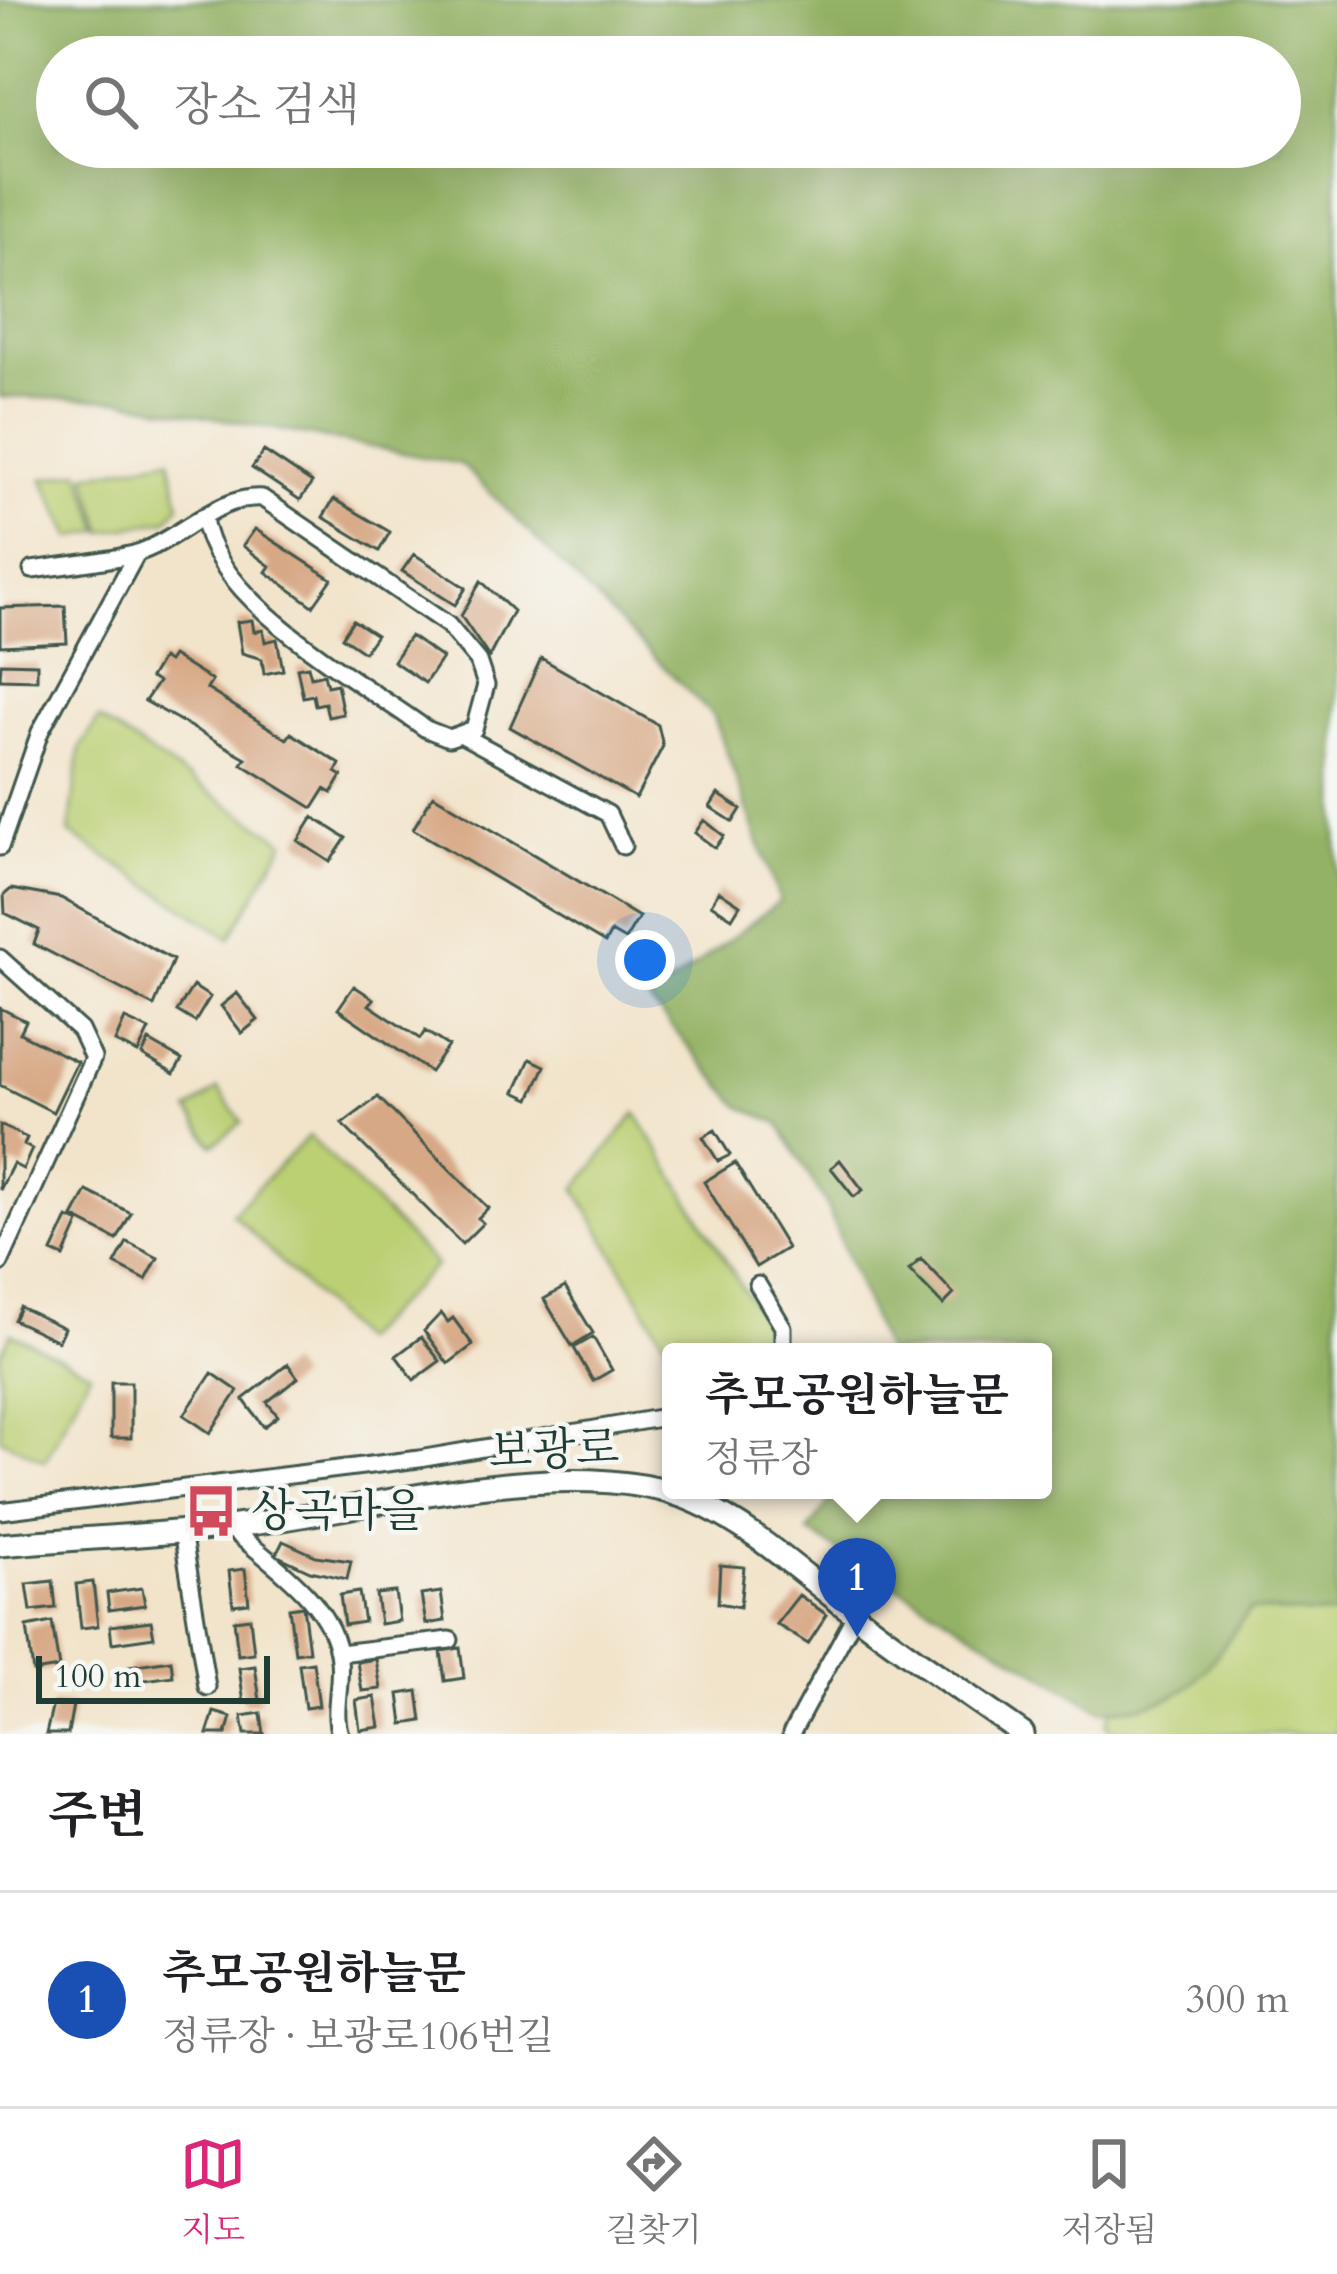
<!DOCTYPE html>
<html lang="ko">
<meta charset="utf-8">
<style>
:root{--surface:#fff;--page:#f6f6f6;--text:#202124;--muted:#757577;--line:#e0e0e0;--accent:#db2777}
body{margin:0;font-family:Cardo,"Noto Serif KR",serif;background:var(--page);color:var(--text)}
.scale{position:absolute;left:36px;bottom:30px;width:234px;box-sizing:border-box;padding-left:12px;border:6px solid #1f3d34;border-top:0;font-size:33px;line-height:42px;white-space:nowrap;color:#1f3d34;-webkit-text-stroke:9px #f6f6f2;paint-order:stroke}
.you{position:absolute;left:645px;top:960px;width:42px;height:42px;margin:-30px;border:9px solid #fff;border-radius:50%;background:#1a73e8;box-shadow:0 0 0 18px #1a73e833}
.badge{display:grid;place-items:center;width:78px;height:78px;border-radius:50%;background:var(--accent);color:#fff;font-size:39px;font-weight:700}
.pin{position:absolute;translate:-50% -99px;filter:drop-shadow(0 3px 6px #0008)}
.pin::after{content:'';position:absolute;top:63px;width:42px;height:36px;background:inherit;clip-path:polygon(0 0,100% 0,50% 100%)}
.popup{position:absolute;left:662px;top:1343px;width:390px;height:156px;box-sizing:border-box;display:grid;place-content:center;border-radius:12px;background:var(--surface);filter:drop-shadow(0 3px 9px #0005);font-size:39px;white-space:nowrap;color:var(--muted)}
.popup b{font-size:45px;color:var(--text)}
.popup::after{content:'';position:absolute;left:50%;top:100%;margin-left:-24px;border:24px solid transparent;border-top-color:var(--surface)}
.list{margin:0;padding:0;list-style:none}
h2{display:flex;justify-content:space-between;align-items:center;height:156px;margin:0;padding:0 48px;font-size:51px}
h2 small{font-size:39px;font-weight:400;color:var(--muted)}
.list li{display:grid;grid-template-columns:78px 1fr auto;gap:36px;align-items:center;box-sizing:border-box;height:216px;padding:0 48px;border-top:3px solid var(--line)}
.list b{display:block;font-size:45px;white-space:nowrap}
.list p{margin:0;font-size:39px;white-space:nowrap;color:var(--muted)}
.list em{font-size:39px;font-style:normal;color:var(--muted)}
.icon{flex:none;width:66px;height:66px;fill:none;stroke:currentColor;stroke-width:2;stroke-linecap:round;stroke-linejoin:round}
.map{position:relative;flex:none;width:1337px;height:1734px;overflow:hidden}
.search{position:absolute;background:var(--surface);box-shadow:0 12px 48px #0002;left:36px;right:36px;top:36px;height:132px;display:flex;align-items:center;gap:30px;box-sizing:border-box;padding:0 42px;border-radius:66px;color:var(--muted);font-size:45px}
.sheet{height:372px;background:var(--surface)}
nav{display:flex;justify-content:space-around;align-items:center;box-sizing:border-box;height:168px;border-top:3px solid var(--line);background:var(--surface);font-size:33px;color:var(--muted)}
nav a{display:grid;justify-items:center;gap:6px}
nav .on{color:var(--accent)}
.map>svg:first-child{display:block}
.green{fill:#bbcf73;stroke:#6d8654;stroke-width:3}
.forest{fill:#94b265;stroke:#5a784c;stroke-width:3;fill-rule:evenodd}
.building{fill:#d7a885}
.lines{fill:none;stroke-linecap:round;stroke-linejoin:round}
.minor-casing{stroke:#3f564b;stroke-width:21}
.major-casing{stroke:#3f564b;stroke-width:27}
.minor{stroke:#fff;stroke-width:15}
.major{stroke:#fff;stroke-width:21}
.labels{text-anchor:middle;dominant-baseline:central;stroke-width:9;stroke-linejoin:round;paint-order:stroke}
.street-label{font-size:45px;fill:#1f3d34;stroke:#f6f6f2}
.poi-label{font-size:45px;fill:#1f3d34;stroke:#f6f6f2;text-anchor:start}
</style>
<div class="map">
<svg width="1337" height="1734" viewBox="0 0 1337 1734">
<rect width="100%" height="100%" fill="#f6f6f2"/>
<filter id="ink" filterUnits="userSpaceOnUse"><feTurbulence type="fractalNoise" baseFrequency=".00833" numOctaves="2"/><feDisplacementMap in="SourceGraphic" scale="24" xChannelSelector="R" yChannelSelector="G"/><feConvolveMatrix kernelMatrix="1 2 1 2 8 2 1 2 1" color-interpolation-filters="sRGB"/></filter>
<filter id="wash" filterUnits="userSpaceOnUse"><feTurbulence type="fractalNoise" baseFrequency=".004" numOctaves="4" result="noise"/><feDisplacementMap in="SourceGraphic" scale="48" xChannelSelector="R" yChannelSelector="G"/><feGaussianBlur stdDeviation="2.7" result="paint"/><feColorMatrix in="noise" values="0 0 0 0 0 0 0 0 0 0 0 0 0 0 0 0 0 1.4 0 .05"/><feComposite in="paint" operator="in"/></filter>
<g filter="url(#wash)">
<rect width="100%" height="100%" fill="#f2e4cb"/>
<!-- green -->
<path class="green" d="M 170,458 L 180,505 L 167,520 L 104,532 L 86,475 Z
M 80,471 L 101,531 L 72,538 L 43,479 Z
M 99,719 L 285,842 L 230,938 L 69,833 L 80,748 Z
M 218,1089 L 242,1122 L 213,1145 L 189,1111 Z
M 636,1113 L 775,1341 L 765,1352 L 671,1353 L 576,1189 Z
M 309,1136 L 436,1265 L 359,1341 L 232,1213 Z
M 11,1333 L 90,1372 L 45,1461 L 0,1438 L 0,1355 Z
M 1250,1610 L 1337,1616 L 1337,1734 L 1116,1734 L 1107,1725 L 1112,1709 C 1194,1706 1203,1670 1250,1610 Z"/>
<!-- forest -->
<path class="forest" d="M 0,0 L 1337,0 L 1337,1616 L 1250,1610 C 1195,1680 1196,1706 1101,1710 L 808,1532 L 837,1490 L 1043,1490 L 1043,1352 L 885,1352 L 826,1204 L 778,1123 L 741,1107 L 649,1001 L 780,901 L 714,717 L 461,464 L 121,400 L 0,397 ZM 57,57 L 1280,57 L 1280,147 L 57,147 Z"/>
<g id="blocks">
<!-- building -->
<path class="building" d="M 264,451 L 312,483 L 300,500 L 252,468 Z
M 334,499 L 390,532 L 379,551 L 323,517 Z
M 255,529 L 332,579 L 313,606 L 266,572 L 270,566 L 243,546 Z
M 414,554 L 466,588 L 455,605 L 402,571 Z
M 481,581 L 513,611 L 489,657 L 461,616 Z
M 65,606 L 67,643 L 0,646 L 0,608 Z
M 252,620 L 254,632 L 263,630 L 265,642 L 277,639 L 283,670 L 264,674 L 262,659 L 242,653 L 237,622 Z
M 353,620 L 376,635 L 364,652 L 342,637 Z
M 410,636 L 442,658 L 425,683 L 393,661 Z
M 172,656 L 212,681 L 207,689 L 287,739 L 291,733 L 340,764 L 336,772 L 342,776 L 332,793 L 325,789 L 313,808 L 242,764 L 246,758 L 145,701 L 158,682 L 150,678 L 162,658 L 168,662 Z
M 541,658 L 658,725 L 663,746 L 636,798 L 510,727 Z
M 1,663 L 37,664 L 37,680 L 0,679 Z
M 308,666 L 311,677 L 324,674 L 327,686 L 337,684 L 343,714 L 328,717 L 325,703 L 315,705 L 313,695 L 303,697 L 297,668 Z
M 718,794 L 741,809 L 733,822 L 710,807 Z
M 433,795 L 639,917 L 625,940 L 611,932 L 605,943 L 413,829 Z
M 313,817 L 346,838 L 330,862 L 298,841 Z
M 704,820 L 724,836 L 715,848 L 695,833 Z
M 11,889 L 61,898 L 173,960 L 154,1006 L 34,944 L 39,930 L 5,913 L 4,895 Z
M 719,891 L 740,905 L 732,918 L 711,904 Z
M 193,986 L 210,997 L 195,1022 L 177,1011 Z
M 354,986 L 374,999 L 369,1005 L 420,1039 L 425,1031 L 448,1046 L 430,1072 L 338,1009 Z
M 237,993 L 258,1020 L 242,1033 L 221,1006 Z
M 0,1008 L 26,1021 L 20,1033 L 77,1062 L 53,1112 L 0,1085 Z
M 125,1019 L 149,1030 L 138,1053 L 115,1042 Z
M 149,1041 L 182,1060 L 174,1074 L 142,1055 Z
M 530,1059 L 545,1066 L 530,1099 L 515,1092 Z
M 378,1097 L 488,1208 L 478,1218 L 483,1223 L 462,1244 L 342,1124 Z
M 0,1125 L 27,1138 L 24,1145 L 32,1149 L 23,1169 L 13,1164 L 0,1190 Z
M 715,1130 L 730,1155 L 718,1161 L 703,1137 Z
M 840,1160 L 863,1190 L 854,1197 L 831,1168 Z
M 735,1163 L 787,1248 L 756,1267 L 704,1182 Z
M 87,1191 L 131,1213 L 117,1240 L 73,1217 Z
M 68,1218 L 79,1223 L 64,1257 L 52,1252 Z
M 127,1242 L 158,1258 L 146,1280 L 115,1264 Z
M 921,1259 L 954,1294 L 943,1305 L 909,1270 Z
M 565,1287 L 593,1333 L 572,1346 L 544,1299 Z
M 20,1307 L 64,1328 L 58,1341 L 14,1320 Z
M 441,1313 L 448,1322 L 453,1318 L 473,1345 L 448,1364 L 424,1331 Z
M 421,1337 L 440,1361 L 414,1380 L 396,1356 Z
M 593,1337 L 612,1370 L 593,1381 L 574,1348 Z
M 288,1364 L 298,1378 L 267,1402 L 278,1416 L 264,1427 L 243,1399 Z
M 212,1373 L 238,1391 L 210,1433 L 184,1415 Z
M 111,1382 L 131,1382 L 131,1438 L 111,1438 Z
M 283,1541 L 316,1556 L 351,1561 L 347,1579 L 310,1571 L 276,1555 Z
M 720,1565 L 744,1567 L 740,1607 L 718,1603 Z
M 245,1569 L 249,1603 L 233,1605 L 229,1571 Z
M 53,1581 L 56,1608 L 31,1611 L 27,1584 Z
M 93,1582 L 98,1626 L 81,1628 L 76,1584 Z
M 142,1588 L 145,1605 L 109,1610 L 107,1593 Z
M 359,1592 L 364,1622 L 344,1625 L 340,1595 Z
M 395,1592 L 399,1621 L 380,1624 L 376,1594 Z
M 441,1592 L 445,1621 L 426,1624 L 421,1595 Z
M 799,1595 L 827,1615 L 808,1644 L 776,1624 Z
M 303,1606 L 309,1651 L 295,1653 L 289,1608 Z
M 250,1618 L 254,1653 L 238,1655 L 234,1620 Z
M 151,1621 L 154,1637 L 112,1643 L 110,1626 Z
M 52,1622 L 59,1668 L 33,1672 L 27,1627 Z
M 460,1648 L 464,1678 L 445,1681 L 441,1651 Z
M 376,1659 L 381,1689 L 362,1691 L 357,1662 Z
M 171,1660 L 173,1676 L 131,1682 L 129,1666 Z
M 313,1662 L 319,1706 L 305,1708 L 299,1664 Z
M 255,1666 L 260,1701 L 244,1703 L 239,1668 Z
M 418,1691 L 422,1721 L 403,1724 L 399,1694 Z
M 375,1697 L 380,1727 L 360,1730 L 356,1700 Z
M 53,1704 L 73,1705 L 68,1734 L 46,1734 Z
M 214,1712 L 231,1717 L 226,1734 L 207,1734 Z
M 261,1713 L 264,1734 L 245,1734 L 242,1716 Z"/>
</g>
</g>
<g filter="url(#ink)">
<use href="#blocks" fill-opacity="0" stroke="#3f564b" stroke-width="3"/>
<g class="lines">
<!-- minor casing -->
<g class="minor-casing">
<path id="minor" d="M 32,570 C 65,565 102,562 134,554 C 177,542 216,495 262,498 L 448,625 L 478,661 L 486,685 L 474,729 L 449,738 L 426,729 C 361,681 214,602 204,518
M 462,735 L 608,814 L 623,846
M 0,847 L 40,732 L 137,553
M 0,958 L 80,1030 L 93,1058 L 0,1263
M 758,1285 L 783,1327 L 783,1352
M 0,1511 L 419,1459 L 671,1416
M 229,1527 C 269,1562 334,1602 339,1660 C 342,1684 332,1712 340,1734
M 182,1531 L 207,1687
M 339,1653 L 450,1640
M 791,1734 L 855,1615"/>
</g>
<!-- major casing -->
<g class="major-casing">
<path id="major" d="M 0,1545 C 76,1538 152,1536 227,1527 C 358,1513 576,1447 696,1502 C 754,1528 802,1574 852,1612 C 907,1655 966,1694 1023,1734"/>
</g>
<!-- minor -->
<use href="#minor" class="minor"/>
<!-- major -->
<use href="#major" class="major"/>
</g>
</g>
<!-- icons -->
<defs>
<g id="bus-bare" transform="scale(4.14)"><path d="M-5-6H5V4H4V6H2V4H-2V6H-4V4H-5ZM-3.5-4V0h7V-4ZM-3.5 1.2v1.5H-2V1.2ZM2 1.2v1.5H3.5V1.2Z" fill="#d1495b" stroke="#f6f6f2" stroke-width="2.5" paint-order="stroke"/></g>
</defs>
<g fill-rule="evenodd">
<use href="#bus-bare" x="211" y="1511"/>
</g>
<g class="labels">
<!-- street labels -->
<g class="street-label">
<text transform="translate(554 1450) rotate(-2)">보광로</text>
</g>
<!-- poi labels -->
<g class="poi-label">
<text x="251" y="1511">상곡마을</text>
</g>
</g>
</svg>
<div class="scale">100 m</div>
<div class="you"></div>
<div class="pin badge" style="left:857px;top:1637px;background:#1a4fb4">1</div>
<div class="popup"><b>추모공원하늘문</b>정류장</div>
<div class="search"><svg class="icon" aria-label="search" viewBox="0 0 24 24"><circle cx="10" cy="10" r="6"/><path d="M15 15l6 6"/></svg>장소 검색</div>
</div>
<section class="sheet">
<h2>주변<small></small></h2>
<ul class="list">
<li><span class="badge" style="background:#1a4fb4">1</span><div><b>추모공원하늘문</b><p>정류장 · 보광로106번길</p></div><em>300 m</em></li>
</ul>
</section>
<nav>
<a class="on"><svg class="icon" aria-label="map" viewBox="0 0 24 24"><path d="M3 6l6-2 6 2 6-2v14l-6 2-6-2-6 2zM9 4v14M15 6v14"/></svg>지도</a>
<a><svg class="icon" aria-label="directions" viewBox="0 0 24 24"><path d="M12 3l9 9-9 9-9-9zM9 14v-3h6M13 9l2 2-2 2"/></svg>길찾기</a>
<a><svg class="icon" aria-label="saved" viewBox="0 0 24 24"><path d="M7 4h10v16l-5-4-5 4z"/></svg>저장됨</a>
</nav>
